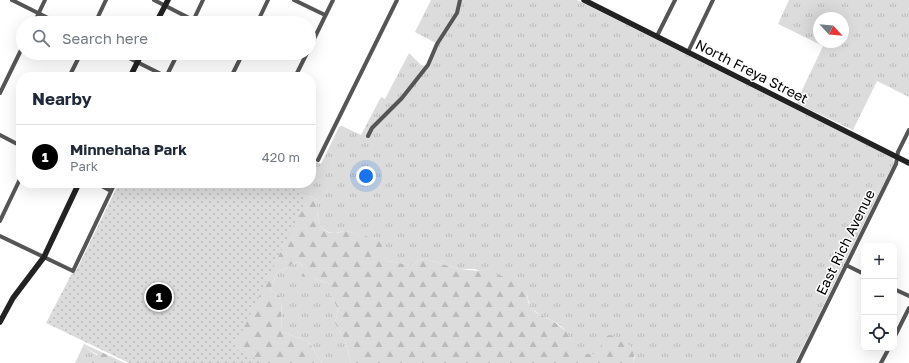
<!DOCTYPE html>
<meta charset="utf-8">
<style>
:root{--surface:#fff;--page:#f6f6f7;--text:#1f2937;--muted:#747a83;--line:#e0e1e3;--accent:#000}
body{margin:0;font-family:"Golos Text",sans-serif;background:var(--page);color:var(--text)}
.controls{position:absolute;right:12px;bottom:12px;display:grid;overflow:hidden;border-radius:8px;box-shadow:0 4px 16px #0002}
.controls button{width:36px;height:36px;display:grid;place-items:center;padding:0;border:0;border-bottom:1px solid var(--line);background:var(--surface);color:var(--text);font:20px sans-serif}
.compass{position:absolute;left:813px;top:12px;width:36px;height:36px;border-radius:50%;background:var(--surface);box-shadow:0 4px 16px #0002;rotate:116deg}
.you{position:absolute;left:366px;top:176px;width:14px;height:14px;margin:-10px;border:3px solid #fff;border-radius:50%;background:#1a73e8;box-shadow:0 0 0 6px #1a73e833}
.badge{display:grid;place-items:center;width:26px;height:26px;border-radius:50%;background:var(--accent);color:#fff;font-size:13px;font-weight:700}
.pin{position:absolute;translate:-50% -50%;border:2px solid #fff;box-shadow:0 1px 4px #0006}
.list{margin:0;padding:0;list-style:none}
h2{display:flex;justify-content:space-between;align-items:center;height:52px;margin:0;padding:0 16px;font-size:17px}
h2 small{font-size:13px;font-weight:400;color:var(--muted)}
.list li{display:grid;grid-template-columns:26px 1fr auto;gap:12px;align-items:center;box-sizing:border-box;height:64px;padding:0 16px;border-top:1px solid var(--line)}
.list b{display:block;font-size:15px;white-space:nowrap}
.list p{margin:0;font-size:13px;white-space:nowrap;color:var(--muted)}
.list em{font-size:13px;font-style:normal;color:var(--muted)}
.icon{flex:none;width:22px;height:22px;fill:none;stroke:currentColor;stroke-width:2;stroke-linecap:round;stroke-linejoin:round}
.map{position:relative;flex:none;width:909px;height:363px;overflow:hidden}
.search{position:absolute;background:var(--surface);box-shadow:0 4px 16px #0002;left:16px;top:16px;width:300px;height:44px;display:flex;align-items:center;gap:10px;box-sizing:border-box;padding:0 14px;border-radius:22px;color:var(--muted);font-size:15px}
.panel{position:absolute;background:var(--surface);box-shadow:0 4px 16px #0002;left:16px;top:72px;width:300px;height:116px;border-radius:16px}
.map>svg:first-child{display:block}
.grass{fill:url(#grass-tufts);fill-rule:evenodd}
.forest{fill:url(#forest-firs)}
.park{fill:url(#park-dots)}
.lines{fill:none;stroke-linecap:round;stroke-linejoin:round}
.street{stroke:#555;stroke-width:4}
.secondary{stroke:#222;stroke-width:5.5}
.labels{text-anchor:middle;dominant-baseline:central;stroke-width:3;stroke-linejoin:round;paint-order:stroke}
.street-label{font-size:14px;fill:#000;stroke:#fff}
</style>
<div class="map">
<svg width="909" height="363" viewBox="0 0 909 363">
<defs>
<pattern id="grass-tufts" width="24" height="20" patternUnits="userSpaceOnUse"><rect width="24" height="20" fill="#dcdcdc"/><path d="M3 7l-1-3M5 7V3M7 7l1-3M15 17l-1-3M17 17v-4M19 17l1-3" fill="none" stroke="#bbb"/></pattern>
<pattern id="forest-firs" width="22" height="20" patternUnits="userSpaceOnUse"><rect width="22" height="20" fill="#dcdcdc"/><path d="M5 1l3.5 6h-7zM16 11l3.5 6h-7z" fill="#bbb"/></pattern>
<pattern id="park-dots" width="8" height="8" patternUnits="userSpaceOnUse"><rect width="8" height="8" fill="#dcdcdc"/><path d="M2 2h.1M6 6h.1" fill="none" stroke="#bbb" stroke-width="1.8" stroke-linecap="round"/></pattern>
</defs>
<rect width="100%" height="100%" fill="#fff"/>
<!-- grass -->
<path class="grass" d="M 431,0 L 577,0 L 893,158 L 894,163 L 795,363 L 633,363 L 635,357 L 602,346 L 597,354 C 592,355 586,356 581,354 C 572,349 571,337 565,330 C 551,314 529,319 527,293 L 475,269 L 459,269 L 425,259 L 419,260 L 411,265 L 387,261 L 385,257 L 385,245 C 372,239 359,233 344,231 C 341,231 338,233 335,233 C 316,233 317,214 317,200 L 291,187 L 293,183 L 311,183 L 311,159 L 321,164 L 339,127 L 342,126 L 361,135 L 381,97 L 385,99 L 409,53 L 421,65 L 426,66 L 436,43 L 415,32 Z
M 789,0 L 909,0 L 909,97 L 877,81 L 853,130 L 796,103 L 823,46 L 778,24 ZM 819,18 L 843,18 L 843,42 L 819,42 Z
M 298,261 L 314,278 L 330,284 L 330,292 L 338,310 L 335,323 L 345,341 L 351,363 L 322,363 L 308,341 L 282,332 L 281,297 L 270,290 L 277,273 Z
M 83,346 L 98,356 L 89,363 L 75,363 Z"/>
<!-- forest -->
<path class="forest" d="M 293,183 L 291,187 L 317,200 C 317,214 316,234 336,233 C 339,233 341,231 345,231 C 356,233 377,238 385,245 L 385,257 L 387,261 L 411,265 L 419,260 L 425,259 L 459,269 L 490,272 L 519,282 L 526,287 L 528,302 L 535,312 L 553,321 L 566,331 L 575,348 L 582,354 L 597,354 L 606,336 L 610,335 C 624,338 638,348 633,363 L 351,363 L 345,341 L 335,323 L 338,310 L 330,292 L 330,284 L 314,278 L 303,278 L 303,266 L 298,261 L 277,273 L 270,290 L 281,297 L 282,332 L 308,341 L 322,363 L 161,363 Z
M 84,344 L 125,363 L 89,363 L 98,355 L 83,346 Z"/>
<!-- park -->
<path class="park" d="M 119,183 L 293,183 L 291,187 L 308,196 L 234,348 L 264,363 L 129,363 L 46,323 L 73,271 L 77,269 Z"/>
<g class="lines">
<!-- street -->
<path class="street" d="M 12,0 L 58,23
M 154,0 L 193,20
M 294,0 L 325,15
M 34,23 L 45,0
M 95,23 L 106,0
M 192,23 L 203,0
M 257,23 L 268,0
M 657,36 L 675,0
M 309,49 L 333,0
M 688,52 L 713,0
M 119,53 L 167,77
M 69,77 L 81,53
M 166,77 L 178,53
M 231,77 L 243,53
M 295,77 L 307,53
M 0,93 L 23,46
M 0,135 L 21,146
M 368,136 L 372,128 L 402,98 L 428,65 L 437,44 L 457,13 L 460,0
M 318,160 L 397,0
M 96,183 L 111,191
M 0,221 L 21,177
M 0,236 L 73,271 L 115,183
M 846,265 L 864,274
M 894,289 L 909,296
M 894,338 L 909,308
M 798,363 L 896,164 L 898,152 L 909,130
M 881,363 L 889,348"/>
<!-- secondary -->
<path class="secondary" d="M 584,0 L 909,163
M 156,23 L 168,0
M 130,77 L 142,53
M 0,322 L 13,298 L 44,257 L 79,183"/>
</g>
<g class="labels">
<!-- street labels -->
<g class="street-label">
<text transform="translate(752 71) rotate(27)">North Freya Street</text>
<text transform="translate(845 242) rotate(-64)">East Rich Avenue</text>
</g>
</g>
</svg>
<div class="controls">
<button>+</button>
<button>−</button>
<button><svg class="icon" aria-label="locate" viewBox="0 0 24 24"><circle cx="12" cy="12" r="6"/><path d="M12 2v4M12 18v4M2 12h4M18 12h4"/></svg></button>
</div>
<svg class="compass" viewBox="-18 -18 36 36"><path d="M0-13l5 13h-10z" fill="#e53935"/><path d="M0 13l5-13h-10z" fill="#747a83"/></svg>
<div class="you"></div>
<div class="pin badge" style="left:159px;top:297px">1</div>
<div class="search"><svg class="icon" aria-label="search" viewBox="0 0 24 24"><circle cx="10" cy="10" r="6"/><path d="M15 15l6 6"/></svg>Search here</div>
<section class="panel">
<h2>Nearby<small></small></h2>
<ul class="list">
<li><span class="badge">1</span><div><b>Minnehaha Park</b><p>Park</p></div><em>420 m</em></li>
</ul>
</section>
</div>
